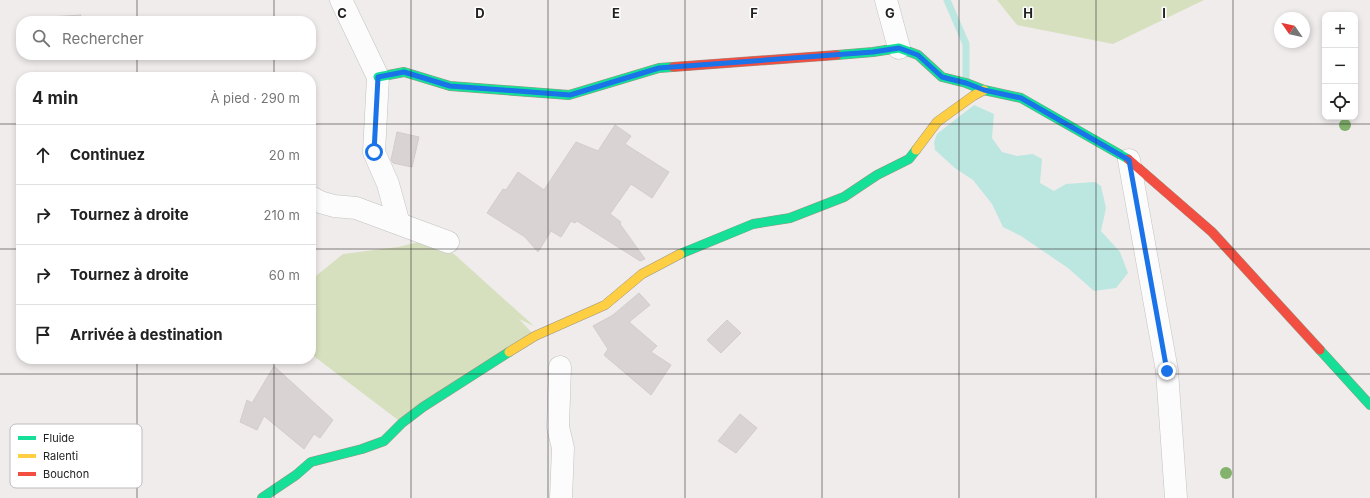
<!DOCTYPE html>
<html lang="fr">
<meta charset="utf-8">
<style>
:root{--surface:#fff;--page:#f6f6f6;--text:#222;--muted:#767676;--line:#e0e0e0}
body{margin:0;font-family:Inter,sans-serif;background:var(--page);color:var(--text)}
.controls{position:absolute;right:12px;top:12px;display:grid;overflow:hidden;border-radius:8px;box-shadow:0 2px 6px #0003}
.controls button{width:36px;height:36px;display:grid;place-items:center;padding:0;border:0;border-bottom:1px solid var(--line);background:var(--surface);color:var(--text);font:20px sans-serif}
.compass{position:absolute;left:1274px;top:12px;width:36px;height:36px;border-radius:50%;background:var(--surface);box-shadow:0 2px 6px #0003;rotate:304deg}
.stop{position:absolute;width:12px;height:12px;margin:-9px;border:3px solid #1a73e8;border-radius:50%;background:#fff}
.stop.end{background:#1a73e8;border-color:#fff;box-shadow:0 1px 4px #0008}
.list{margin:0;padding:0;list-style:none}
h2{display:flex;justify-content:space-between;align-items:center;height:52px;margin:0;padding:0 16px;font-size:17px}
h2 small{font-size:13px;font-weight:400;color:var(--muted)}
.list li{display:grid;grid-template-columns:26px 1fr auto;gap:12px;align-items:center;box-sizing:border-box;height:60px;padding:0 16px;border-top:1px solid var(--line)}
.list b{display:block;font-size:15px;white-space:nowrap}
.list em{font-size:13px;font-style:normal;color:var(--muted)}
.icon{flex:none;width:22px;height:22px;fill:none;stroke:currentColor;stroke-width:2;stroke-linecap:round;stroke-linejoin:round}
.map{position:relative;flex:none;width:1370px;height:498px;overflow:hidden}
.search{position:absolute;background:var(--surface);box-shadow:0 2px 6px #0003;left:16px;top:16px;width:300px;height:44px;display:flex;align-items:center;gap:10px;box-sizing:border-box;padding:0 14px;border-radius:16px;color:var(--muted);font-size:15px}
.panel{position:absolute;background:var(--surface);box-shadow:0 2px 6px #0003;left:16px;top:72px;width:300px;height:292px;border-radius:16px}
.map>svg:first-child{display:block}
.forest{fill:#d7e0be}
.water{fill:#bce6e0}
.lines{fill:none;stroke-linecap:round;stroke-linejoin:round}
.stream{stroke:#bce6e0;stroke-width:7}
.building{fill:#d9d4d3;stroke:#d3cccc}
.street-casing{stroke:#c3c2c1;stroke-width:23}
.fast-casing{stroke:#9c9481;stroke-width:10}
.slow-casing{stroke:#9c9481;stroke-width:10}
.jam-casing{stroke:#9c9481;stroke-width:10}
.street{stroke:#fdfcfc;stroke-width:22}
.fast{stroke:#16e098;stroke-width:9}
.slow{stroke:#ffcf43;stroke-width:9}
.jam{stroke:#f24e42;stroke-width:9}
.tree{fill:#82b26b}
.route{stroke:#1a73e8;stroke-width:5}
.grid{fill:none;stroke:#222;stroke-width:1;stroke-opacity:0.55}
.key{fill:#fff;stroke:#bdbdbd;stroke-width:1}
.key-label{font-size:11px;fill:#222}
.grid-label{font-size:13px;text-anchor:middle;font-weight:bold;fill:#222;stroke:#fff;stroke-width:3;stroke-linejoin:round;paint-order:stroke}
</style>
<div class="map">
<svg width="1370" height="498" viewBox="0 0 1370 498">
<rect width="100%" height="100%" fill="#f0eceb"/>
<!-- forest -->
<path class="forest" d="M 997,0 L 1204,0 L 1113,44 L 1017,25 Z
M 427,240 L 454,254 L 534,326 L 519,319 L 535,336 L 402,423 L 311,354 L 311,280 L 343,254 L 398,247 Z"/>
<!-- water -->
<path class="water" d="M 974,105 L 994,114 L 992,138 L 1002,152 L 1017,156 L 1033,154 L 1042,159 L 1040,183 L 1054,191 L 1066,184 L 1095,182 L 1101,186 L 1106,208 L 1101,231 L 1120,252 L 1128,273 L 1116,288 L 1094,291 L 1068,268 L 1021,236 L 1003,227 L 992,204 L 973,180 L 955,168 L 935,150 L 934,142 L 937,134 Z"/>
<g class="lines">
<!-- stream -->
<path class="stream" d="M 947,0 L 966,44 L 966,80"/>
</g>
<!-- building -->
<path class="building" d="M 81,15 L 77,21 L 49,21 L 49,17 Z
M 615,125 L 631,136 L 625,144 L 669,172 L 652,198 L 631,184 L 610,214 L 621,222 L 620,224 L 645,259 L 640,261 L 577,221 L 575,223 L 571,221 L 561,237 L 551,231 L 538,252 L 525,237 L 487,213 L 503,189 L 506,190 L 518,172 L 544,190 L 576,142 L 598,151 Z
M 397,132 L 419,137 L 412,167 L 393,163 L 391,160 Z
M 639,293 L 650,305 L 629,322 L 657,346 L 651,352 L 671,365 L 651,395 L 604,355 L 608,349 L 593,326 L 613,315 Z
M 727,320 L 741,333 L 721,353 L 707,340 Z
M 274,366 L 333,420 L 320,438 L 314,434 L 304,449 L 264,416 L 257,430 L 240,422 L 247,400 L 252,403 Z
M 740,414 L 757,428 L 736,453 L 718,441 Z"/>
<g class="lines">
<!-- street casing -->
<g class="street-casing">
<path id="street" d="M 341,0 L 378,77 L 374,152 L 388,184 L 399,224
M 886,0 L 899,48
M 1129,160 L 1167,371 L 1176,498
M 311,197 L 320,202 L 334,206 L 356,208 L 448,242
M 560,367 L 558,427 L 563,448 L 561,498"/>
</g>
<!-- fast casing -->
<g class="fast-casing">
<path id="fast" d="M 837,55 L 873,52 L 899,48 L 918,55 L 942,77 L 966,83 L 984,90 L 1021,98 L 1128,159
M 378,77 L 404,72 L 450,86 L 569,95 L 659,68 L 673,67
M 680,254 L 753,224 L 790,218 L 844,197 L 877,175 L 909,159 L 916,150
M 1320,350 L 1370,405
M 262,498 L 296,475 L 311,462 L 362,449 L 384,441 L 402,423 L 423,407 L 509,352"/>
</g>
<!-- slow casing -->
<g class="slow-casing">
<path id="slow" d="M 916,150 L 937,122 L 973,96 L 984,90
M 509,352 L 535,336 L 605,305 L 642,274 L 680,254"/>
</g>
<!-- jam casing -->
<g class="jam-casing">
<path id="jam" d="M 673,67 L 837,55
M 1128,159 L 1212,232 L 1320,350"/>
</g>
<!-- street -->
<use href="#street" class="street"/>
<!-- fast -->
<use href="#fast" class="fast"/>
<!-- slow -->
<use href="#slow" class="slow"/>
<!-- jam -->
<use href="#jam" class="jam"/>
</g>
<!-- trees -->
<g class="tree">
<circle cx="1345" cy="125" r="6"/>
<circle cx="1226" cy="473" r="6"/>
</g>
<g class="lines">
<!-- route -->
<path class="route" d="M 374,152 L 378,77 L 404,72 L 450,86 L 570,95 L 659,68 L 873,52 L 899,48 L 918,55 L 942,77 L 966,83 L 984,90 L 1021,98 L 1129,160 L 1167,371"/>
</g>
<!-- grid -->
<path class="grid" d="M 137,0 L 137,21M 274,0 L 274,21M 411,0 L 411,498M 548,0 L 548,498M 685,0 L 685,498M 822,0 L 822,498M 959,0 L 959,498M 1096,0 L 1096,498M 1233,0 L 1233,498M 137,55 L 137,77M 274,55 L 274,77M 0,124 L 21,124M 311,124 L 1370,124M 0,249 L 21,249M 311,249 L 1370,249M 137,359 L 137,498M 274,359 L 274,498M 0,374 L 1370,374"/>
<!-- legend -->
<rect x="10" y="424" width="132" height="64" rx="6" class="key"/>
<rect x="18" y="436" width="18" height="4" fill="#16e098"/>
<rect x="18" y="454" width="18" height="4" fill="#ffcf43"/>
<rect x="18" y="472" width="18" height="4" fill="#f24e42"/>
<g class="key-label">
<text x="43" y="442">Fluide</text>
<text x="43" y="460">Ralenti</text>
<text x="43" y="478">Bouchon</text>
</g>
<g class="grid-label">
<text x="342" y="18">C</text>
<text x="480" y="18">D</text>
<text x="616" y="18">E</text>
<text x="754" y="18">F</text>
<text x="890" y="18">G</text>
<text x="1028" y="18">H</text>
<text x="1164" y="18">I</text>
</g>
</svg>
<div class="controls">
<button>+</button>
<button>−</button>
<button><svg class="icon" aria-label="locate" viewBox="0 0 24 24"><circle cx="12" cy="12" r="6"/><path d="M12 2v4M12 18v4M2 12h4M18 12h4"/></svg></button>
</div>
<svg class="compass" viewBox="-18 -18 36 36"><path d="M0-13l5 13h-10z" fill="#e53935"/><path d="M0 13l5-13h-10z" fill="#767676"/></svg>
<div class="stop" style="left:374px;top:152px"></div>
<div class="stop end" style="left:1167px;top:371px"></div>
<div class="search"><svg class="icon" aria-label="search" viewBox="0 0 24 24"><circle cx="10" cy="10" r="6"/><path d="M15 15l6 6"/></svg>Rechercher</div>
<section class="panel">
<h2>4 min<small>À pied · 290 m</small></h2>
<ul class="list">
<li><svg class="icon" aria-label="ahead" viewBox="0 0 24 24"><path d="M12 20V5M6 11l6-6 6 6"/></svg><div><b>Continuez</b></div><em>20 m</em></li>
<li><svg class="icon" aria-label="right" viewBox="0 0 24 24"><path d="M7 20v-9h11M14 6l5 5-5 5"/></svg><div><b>Tournez à droite</b></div><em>210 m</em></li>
<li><svg class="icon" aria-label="right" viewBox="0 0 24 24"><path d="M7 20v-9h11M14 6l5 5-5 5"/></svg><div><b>Tournez à droite</b></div><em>60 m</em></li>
<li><svg class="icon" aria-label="arrive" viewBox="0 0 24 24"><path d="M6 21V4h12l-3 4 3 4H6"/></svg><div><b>Arrivée à destination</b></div></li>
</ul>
</section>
</div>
